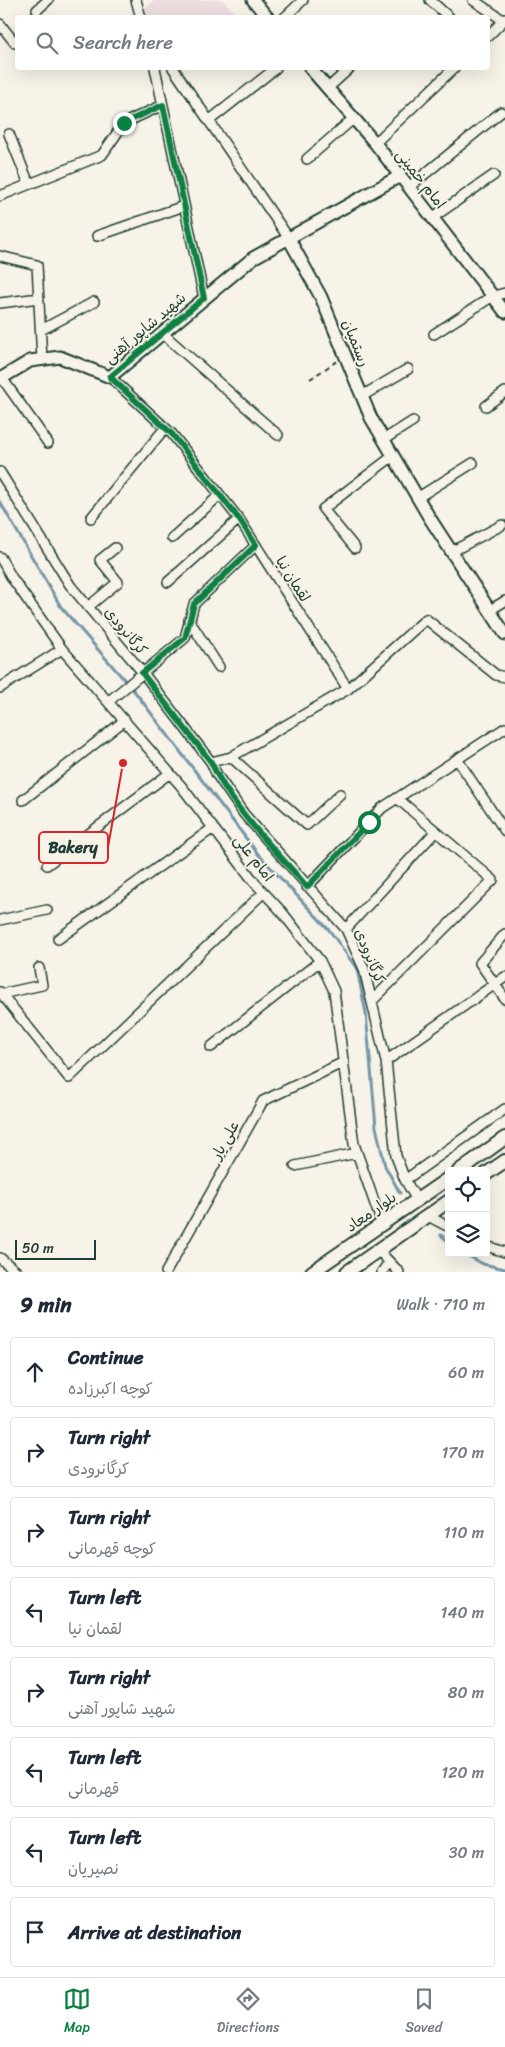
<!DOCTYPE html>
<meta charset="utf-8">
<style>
:root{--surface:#fff;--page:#f6f6f7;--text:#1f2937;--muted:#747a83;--line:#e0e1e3;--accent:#0b8043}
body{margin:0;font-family:Sriracha,"Playpen Sans Arabic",sans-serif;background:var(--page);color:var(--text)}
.controls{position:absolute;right:15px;bottom:15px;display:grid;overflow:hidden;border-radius:5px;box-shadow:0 5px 20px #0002}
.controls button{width:45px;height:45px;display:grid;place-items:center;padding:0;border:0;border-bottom:1px solid var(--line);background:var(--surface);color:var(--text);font:25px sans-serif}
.scale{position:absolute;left:15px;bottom:12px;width:81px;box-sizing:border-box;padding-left:5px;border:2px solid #1f3d34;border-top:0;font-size:14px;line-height:18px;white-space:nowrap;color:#1f3d34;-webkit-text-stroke:4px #f7f3e8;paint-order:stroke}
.stop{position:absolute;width:15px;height:15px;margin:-11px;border:4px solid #0b8043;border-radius:50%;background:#fff}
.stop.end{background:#0b8043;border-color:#fff;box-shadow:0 1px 5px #0008}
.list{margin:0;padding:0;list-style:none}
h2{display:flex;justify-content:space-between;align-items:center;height:65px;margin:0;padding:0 20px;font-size:21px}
h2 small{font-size:16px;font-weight:400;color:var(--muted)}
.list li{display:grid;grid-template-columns:32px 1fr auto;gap:15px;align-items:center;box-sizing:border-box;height:70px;margin:0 10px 10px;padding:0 10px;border:1px solid var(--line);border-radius:5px}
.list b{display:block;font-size:19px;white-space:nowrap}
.list p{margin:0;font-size:16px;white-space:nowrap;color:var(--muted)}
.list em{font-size:16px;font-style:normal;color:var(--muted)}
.icon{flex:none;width:28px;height:28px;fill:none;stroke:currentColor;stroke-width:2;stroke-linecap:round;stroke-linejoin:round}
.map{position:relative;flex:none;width:505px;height:1272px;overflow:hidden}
.search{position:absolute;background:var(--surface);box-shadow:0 5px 20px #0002;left:15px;right:15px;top:15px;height:55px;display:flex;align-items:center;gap:12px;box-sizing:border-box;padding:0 18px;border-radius:5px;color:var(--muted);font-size:19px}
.sheet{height:705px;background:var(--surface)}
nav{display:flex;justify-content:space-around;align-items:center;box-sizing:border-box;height:70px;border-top:1px solid var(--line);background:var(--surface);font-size:14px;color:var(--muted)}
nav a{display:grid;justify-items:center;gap:2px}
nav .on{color:var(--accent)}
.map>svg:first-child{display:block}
.built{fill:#eedddf}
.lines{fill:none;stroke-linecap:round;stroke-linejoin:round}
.stream{stroke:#7596a9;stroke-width:3}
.minor-casing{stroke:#1f3d34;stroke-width:12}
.tertiary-casing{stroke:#1f3d34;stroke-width:15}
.secondary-casing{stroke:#1f3d34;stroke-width:16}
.path{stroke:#1f3d34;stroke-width:2;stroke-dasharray:5 4;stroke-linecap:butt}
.minor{stroke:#f7f3e8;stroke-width:9}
.tertiary{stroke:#f7f3e8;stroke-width:11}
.secondary{stroke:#f7f3e8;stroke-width:12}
.route{stroke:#0b8043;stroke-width:6}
.labels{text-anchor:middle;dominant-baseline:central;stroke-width:4;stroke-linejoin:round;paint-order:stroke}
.street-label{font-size:15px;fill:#1f3d34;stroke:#f7f3e8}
.leader{fill:none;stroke:#d62828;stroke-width:2}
.callout-dot{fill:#d62828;stroke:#f7f3e8;stroke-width:2}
.callout{fill:#f7f3e8;stroke:#d62828;stroke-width:2}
.callout-label{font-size:16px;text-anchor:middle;font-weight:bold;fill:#1f3d34}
</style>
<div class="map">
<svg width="505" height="1272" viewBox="0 0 505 1272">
<rect width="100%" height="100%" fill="#f7f3e8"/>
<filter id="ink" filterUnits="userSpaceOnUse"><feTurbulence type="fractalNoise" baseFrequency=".02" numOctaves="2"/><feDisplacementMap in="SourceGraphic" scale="10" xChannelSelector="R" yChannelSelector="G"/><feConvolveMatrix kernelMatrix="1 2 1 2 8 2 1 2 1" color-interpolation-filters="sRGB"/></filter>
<g filter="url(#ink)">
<!-- built -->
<path class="built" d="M 154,0 L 223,0 L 239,17 L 148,17 L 142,11 Z"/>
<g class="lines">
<!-- stream -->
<path class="stream" d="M 0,502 L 61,607 L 135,692 L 258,854 L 330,931 L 357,969 L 366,1013 L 376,1127 L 385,1166 L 400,1193
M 441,1235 L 449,1242
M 463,1253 L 483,1264 L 505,1269"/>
<!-- minor casing -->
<g class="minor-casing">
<path id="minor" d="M 136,0 L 141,18
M 430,0 L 450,18
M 473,0 L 503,20
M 37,10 L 48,0
M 284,18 L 303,0
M 0,24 L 15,43
M 488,36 L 505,19
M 155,68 L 204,298
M 173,68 L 288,237
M 328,88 L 350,68
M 210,120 L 276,68
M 9,134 L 29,184
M 375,143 L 454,68
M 307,159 L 354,118
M 409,187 L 501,112
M 0,196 L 102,155 L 124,123 L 163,105
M 432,218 L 494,175
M 97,236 L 184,206
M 0,256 L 37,265 L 42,360
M 0,303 L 39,298
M 41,330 L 94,302
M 162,333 L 278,435
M 434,334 L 493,296 L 505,293
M 110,377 L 172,434 L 239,519 L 348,689
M 2,378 L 48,443
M 362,396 L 408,369
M 486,406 L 505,392
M 383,440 L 413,421
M 0,472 L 70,585 L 143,673 L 211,762 L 217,775 L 244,814 L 346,929 L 364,969 L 386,1061 L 396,1156 L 405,1180 L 417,1200
M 417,498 L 473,463
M 91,518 L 165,428
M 172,538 L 220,495
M 355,548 L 323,509 L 393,456
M 451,552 L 502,525
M 0,557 L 12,578 L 62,649 L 182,787 L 255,883 L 282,912 L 320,961 L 334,991 L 354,1144 L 382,1224
M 168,582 L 239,519
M 88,607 L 118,582 L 100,560 L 115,548
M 490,610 L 505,601
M 189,620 L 219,667
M 0,688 L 62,649
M 109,701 L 185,638 L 194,604 L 256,545
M 231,757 L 307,825 L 340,794
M 457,759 L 505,831
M 211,762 L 231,757 L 348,689 L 426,619 L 496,675 L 505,677
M 23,800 L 125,720
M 47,865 L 170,773
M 307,887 L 382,808 L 505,728
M 0,920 L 47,910
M 346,929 L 436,831
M 505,934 L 480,963 L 505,999
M 58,939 L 213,828
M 0,992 L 69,1078 L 263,893
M 1,994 L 42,985 L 39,968
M 372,1001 L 493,880 L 397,798
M 211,1047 L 320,961
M 386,1061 L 505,977
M 295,1166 L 357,1153
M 405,1180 L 505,1109
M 428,1216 L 449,1227
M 486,1246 L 505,1252
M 378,1250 L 399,1272
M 0,1258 L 17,1272
M 166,1272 L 263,1101 L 344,1062
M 382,1272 L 389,1262"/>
</g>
<!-- tertiary casing -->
<g class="tertiary-casing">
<path id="tertiary" d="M 253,0 L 268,18
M 310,68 L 375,143 L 505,312
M 288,237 L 321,297 L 371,418 L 429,517 L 505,634
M 0,379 L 30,361 L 60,357 L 110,377 L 253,258 L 400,176"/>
</g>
<!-- secondary casing -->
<g class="secondary-casing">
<path id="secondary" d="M 459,1171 L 505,1138
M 486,1174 L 505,1161
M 312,1272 L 449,1178
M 347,1272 L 449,1201"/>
</g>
<!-- path -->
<path class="path" d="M 310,379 L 337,361"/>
<!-- minor -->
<use href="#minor" class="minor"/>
<!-- tertiary -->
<use href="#tertiary" class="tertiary"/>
<!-- secondary -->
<use href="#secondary" class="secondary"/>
</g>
</g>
<g class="lines" filter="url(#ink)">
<!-- route -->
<path class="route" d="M 124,123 L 163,105 L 204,298 L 110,377 L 172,434 L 239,519 L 256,545 L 194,604 L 185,638 L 142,673 L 211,762 C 232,809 274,848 307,887 L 369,822"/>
</g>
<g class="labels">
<!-- street labels -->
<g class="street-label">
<text transform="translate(421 179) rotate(52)">امام خمینی</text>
<text transform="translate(145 328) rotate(-40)">شهید شاپور آهنی</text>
<text transform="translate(356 343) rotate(68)">رستمیان</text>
<text transform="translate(293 579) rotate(58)">لقمان نیا</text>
<text transform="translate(126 631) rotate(50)">کرگانرودی</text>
<text transform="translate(254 858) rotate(52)">امام علی</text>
<text transform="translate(370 956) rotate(68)">کرگانرودی</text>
<text transform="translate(225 1140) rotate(-61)">علی یار</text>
<text transform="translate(371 1212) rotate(-35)">بلوار معاد</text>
</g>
</g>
<!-- callouts -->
<path class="leader" d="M123 763L108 847"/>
<circle class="callout-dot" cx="123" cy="763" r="5"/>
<rect class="callout" x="39" y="832" width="69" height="31" rx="5"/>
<g class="callout-label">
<text x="73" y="853">Bakery</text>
</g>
</svg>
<div class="controls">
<button><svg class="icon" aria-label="locate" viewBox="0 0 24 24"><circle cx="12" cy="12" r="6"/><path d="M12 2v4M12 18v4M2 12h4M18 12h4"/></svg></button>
<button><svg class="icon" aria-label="layers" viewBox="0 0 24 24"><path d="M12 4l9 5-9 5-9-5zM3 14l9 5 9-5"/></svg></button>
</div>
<div class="scale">50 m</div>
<div class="stop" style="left:369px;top:822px"></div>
<div class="stop end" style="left:124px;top:123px"></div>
<div class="search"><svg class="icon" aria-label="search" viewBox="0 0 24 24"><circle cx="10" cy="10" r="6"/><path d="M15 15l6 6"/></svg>Search here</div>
</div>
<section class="sheet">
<h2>9 min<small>Walk · 710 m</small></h2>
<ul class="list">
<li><svg class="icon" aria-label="ahead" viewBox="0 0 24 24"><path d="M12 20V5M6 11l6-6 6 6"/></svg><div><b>Continue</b><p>کوچه اکبرزاده</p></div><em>60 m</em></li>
<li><svg class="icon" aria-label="right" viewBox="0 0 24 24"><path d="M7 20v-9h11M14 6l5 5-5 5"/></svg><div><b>Turn right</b><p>کرگانرودی</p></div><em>170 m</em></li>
<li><svg class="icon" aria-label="right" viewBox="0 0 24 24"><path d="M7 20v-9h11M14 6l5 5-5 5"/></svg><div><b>Turn right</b><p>کوچه قهرمانی</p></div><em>110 m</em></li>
<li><svg class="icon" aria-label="left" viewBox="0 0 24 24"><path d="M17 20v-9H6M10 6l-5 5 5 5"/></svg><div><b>Turn left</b><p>لقمان نیا</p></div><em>140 m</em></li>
<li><svg class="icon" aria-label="right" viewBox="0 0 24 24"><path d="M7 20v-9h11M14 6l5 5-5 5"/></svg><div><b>Turn right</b><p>شهید شاپور آهنی</p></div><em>80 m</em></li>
<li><svg class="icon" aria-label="left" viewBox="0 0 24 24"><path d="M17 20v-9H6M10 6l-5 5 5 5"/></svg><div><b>Turn left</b><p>قهرمانی</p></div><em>120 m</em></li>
<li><svg class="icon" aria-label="left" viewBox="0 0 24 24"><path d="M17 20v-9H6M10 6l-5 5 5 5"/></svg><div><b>Turn left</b><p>نصیریان</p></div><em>30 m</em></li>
<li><svg class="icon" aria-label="arrive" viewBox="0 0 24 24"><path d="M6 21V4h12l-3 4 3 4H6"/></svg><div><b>Arrive at destination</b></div></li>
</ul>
</section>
<nav>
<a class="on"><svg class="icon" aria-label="map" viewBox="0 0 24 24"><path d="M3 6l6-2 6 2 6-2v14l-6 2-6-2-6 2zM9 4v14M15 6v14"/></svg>Map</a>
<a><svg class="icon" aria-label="directions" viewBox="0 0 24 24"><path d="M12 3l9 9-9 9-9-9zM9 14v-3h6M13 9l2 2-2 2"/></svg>Directions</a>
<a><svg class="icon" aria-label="saved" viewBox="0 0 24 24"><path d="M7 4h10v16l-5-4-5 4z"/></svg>Saved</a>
</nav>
